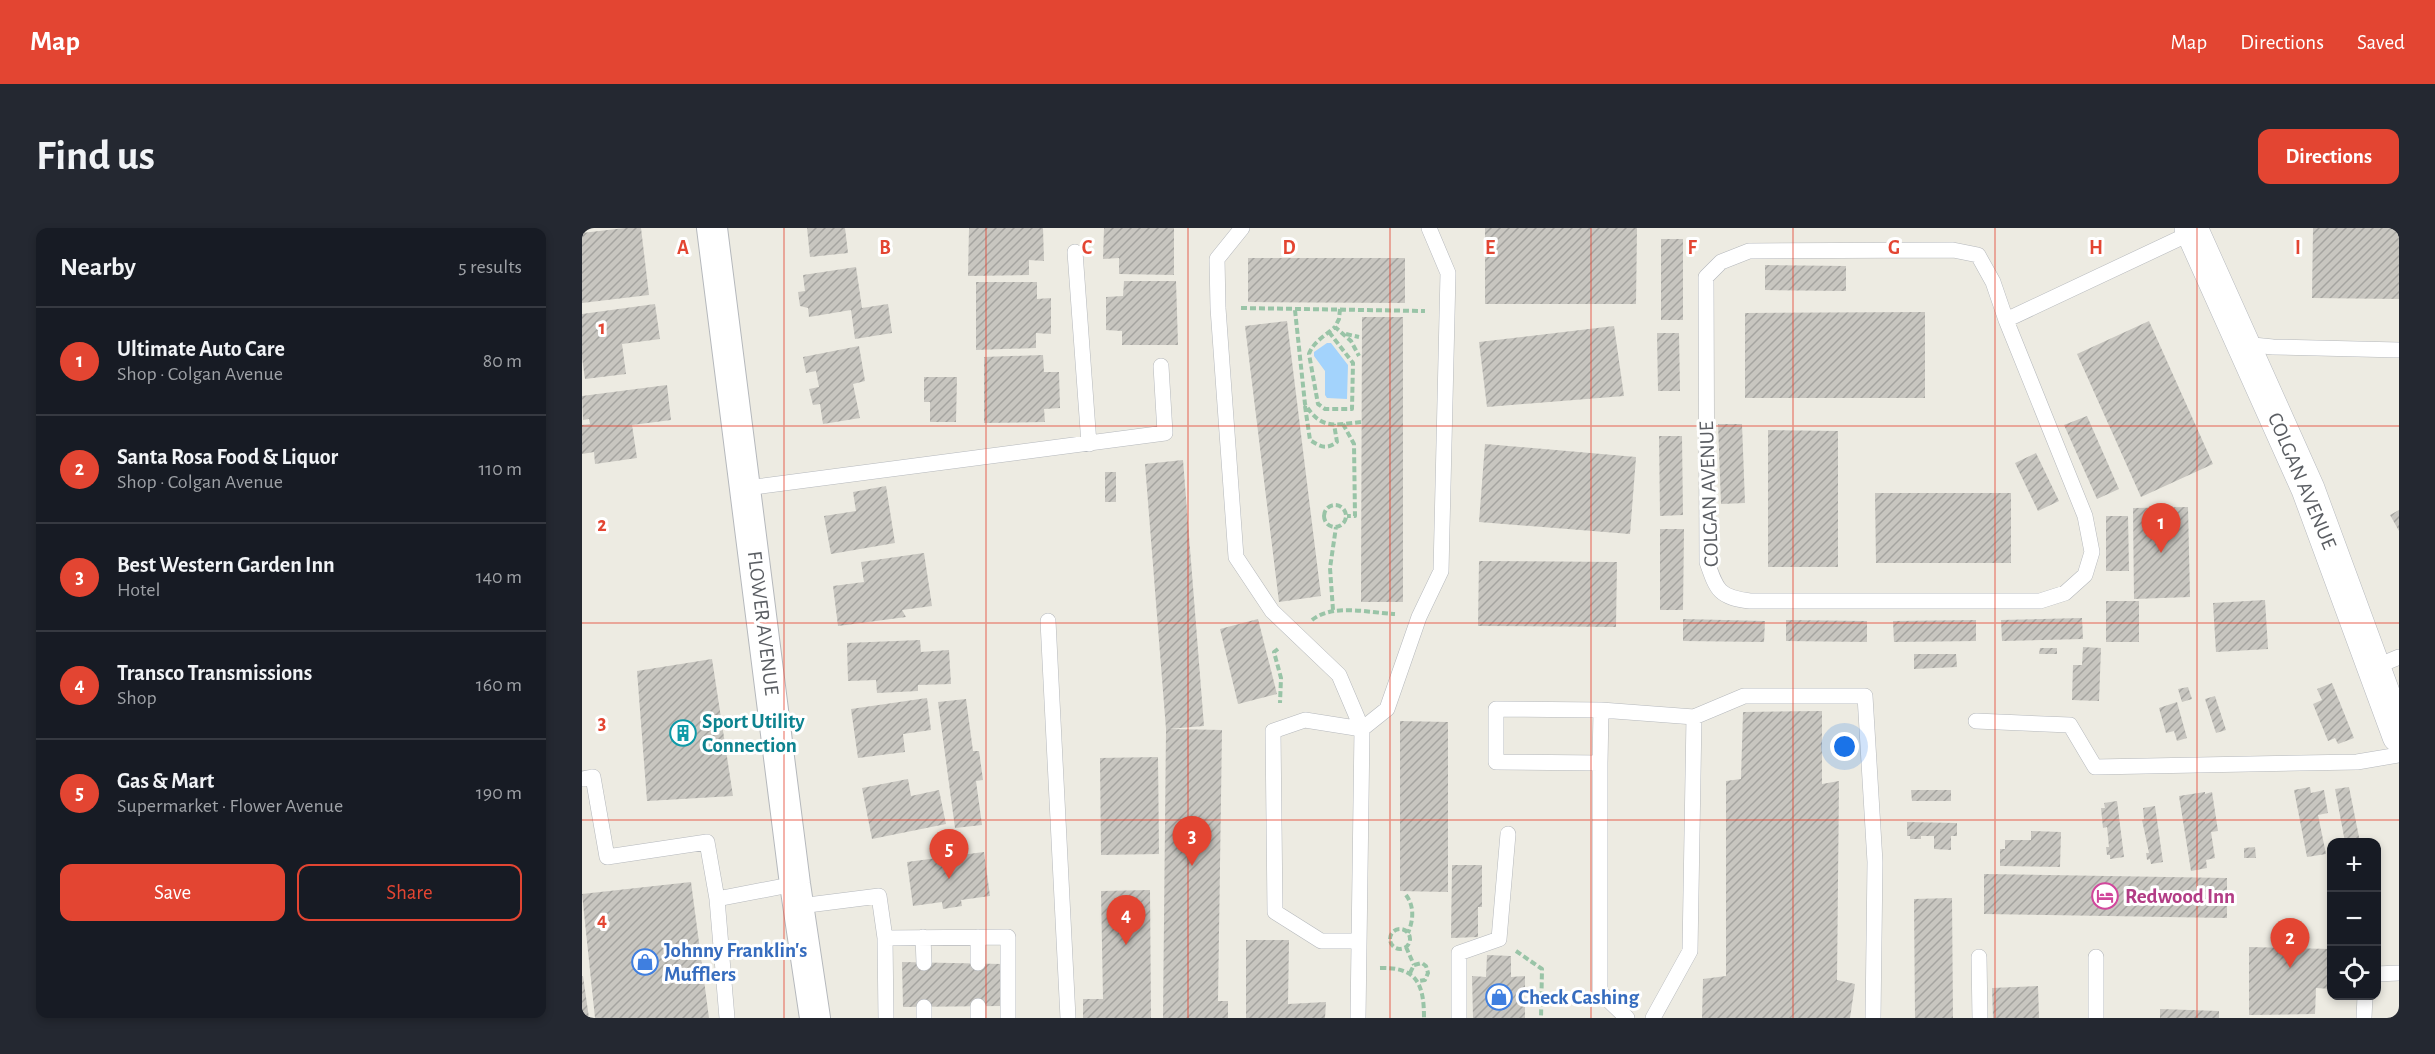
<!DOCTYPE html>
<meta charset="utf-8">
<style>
:root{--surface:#171b24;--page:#242831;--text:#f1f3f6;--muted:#9ea1a6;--line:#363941;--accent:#e34532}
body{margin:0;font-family:"Alegreya Sans",sans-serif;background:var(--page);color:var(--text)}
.controls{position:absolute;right:18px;bottom:18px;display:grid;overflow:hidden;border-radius:12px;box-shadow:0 3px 9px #0003}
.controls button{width:54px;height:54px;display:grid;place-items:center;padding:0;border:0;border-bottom:2px solid var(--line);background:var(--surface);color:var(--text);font:30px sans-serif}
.you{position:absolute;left:1263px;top:519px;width:21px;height:21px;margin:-15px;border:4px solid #fff;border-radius:50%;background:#1a73e8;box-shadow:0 0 0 9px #1a73e833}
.badge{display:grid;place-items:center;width:39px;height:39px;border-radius:50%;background:var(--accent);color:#fff;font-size:20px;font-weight:700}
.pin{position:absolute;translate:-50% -50px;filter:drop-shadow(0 2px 3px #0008)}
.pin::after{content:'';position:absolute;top:32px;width:21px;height:18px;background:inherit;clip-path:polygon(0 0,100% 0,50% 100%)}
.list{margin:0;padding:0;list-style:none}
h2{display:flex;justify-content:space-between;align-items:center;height:78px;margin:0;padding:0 24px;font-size:26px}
h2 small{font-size:20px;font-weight:400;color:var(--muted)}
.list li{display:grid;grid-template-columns:39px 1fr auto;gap:18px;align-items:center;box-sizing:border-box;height:108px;padding:0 24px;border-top:2px solid var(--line)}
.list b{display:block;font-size:22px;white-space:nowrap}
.list p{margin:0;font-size:20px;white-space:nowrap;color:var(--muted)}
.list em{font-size:20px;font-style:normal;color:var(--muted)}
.actions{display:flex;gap:12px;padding:18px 24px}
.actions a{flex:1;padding:14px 0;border:2px solid var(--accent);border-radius:12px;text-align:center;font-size:21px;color:var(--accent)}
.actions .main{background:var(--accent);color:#fff}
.icon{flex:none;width:33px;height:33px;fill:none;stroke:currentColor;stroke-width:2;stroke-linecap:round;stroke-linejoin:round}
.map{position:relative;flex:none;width:1817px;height:790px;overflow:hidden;border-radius:12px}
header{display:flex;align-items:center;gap:36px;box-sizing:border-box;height:84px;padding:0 30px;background:var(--accent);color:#fff}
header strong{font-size:28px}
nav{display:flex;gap:33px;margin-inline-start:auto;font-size:21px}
.intro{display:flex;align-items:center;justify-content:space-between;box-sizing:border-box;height:144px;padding:0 36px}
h1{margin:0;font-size:42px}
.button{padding:15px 27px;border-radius:12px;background:var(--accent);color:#fff;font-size:21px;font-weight:700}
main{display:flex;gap:36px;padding:0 36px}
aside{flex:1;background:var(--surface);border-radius:12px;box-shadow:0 3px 9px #0003}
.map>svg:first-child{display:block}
.water{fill:#a3d3fc}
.building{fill:url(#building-hatch)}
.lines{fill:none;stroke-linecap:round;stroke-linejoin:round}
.service-casing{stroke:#b5b8bc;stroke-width:16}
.minor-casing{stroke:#b5b8bc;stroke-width:32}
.secondary-casing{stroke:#b6b9be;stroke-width:34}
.path{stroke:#99c4a7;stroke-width:4;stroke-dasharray:6 3;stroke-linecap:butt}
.service{stroke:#fff;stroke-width:15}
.minor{stroke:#fff;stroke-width:30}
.secondary{stroke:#fff;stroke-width:33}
.grid{fill:none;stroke:#e34532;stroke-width:1.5;stroke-opacity:0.55}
.labels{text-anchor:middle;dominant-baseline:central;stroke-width:6;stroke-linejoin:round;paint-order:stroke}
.street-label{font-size:21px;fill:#5b5e63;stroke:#fff}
.culture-label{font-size:21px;font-weight:bold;fill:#0d838f;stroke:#fff;text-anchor:start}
.hotel-label{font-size:21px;font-weight:bold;fill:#b23c85;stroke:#fff;text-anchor:start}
.shop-label{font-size:21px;font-weight:bold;fill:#366cbe;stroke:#fff;text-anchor:start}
.grid-label{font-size:20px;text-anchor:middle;font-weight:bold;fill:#e34532;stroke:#fff;stroke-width:6;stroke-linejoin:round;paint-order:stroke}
</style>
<header>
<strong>Map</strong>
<nav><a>Map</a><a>Directions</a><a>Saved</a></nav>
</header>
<div class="intro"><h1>Find us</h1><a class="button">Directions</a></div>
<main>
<aside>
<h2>Nearby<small>5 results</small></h2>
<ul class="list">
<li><span class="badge">1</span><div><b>Ultimate Auto Care</b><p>Shop · Colgan Avenue</p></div><em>80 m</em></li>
<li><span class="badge">2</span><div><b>Santa Rosa Food &amp; Liquor</b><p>Shop · Colgan Avenue</p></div><em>110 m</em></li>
<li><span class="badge">3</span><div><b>Best Western Garden Inn</b><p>Hotel</p></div><em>140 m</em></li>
<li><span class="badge">4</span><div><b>Transco Transmissions</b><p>Shop</p></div><em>160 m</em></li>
<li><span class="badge">5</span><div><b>Gas &amp; Mart</b><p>Supermarket · Flower Avenue</p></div><em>190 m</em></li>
</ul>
<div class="actions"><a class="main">Save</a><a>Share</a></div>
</aside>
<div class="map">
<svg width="1817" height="790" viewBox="0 0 1817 790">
<defs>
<pattern id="building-hatch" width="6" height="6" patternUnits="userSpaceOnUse" patternTransform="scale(1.5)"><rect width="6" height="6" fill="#c8c6c0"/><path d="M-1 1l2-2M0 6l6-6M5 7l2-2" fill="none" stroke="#a5a4a0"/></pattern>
</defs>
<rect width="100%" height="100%" fill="#edebe2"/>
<!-- water -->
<path class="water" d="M 745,115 L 749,115 L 766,137 L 765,171 L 745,170 L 743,167 L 743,143 L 732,128 L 732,124 Z"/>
<!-- building -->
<path class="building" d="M 43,0 L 59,0 L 67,67 L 0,75 L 0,5 Z
M 225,0 L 263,0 L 266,25 L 228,29 Z
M 387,0 L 461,0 L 462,33 L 447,32 L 447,47 L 386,48 Z
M 522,0 L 592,0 L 592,47 L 537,46 L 537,30 L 521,31 Z
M 903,0 L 1055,0 L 1054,76 L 903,76 Z
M 1731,0 L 1817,0 L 1817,71 L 1730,70 Z
M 1079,11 L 1101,11 L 1101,92 L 1079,92 Z
M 666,30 L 823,30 L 823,75 L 666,74 Z
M 1183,37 L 1264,38 L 1264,63 L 1183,62 Z
M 274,39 L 280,80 L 306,76 L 310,105 L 273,111 L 269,82 L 227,89 L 226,80 L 218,78 L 216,64 L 223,63 L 221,47 Z
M 542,53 L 594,53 L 596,117 L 540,117 L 540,103 L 524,102 L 524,69 L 541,68 Z
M 394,54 L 455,54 L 455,71 L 469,70 L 469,106 L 454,105 L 454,120 L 394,122 Z
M 73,76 L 78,111 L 40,116 L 44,146 L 3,151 L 0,130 L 0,86 Z
M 1343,84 L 1343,170 L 1163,170 L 1163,85 Z
M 780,89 L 821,89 L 821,374 L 779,374 Z
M 705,93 L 739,368 L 697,374 L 663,98 Z
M 1567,93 L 1631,236 L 1559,269 L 1495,126 Z
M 1032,98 L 1042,168 L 905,179 L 897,114 Z
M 1075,105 L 1097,105 L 1098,163 L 1076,163 Z
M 277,118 L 283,153 L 271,156 L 278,190 L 241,196 L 238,176 L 231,177 L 227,161 L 237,159 L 234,143 L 224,145 L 221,129 Z
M 461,127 L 462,144 L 477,144 L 478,180 L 462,181 L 463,194 L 402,195 L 402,129 Z
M 342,149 L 375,149 L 374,194 L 348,194 L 348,174 L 342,174 Z
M 85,157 L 89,192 L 50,197 L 55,230 L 13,236 L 12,224 L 0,226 L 0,197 L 8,196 L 7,191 L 1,192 L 0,168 Z
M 1505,188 L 1537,261 L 1515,271 L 1482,197 Z
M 1136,196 L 1160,196 L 1163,275 L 1139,276 Z
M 1186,202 L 1256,203 L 1256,339 L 1186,339 Z
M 1077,208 L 1100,208 L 1101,287 L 1078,288 Z
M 903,216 L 1054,229 L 1048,306 L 897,294 Z
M 1454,225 L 1477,273 L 1456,283 L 1433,235 Z
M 601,232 L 622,498 L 586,501 L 640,502 L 636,773 L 646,773 L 646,790 L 581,790 L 584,501 L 563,236 Z
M 523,244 L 534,244 L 534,274 L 523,274 Z
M 304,258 L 313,315 L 249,326 L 242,288 L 274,283 L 271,264 Z
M 1293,265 L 1429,265 L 1429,335 L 1294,335 Z
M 1606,279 L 1608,369 L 1552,371 L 1551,280 Z
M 1817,282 L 1817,303 L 1808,287 Z
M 1524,288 L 1546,288 L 1547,343 L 1524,343 Z
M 1078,301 L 1102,301 L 1101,382 L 1078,382 Z
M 342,325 L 350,378 L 320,382 L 324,389 L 256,398 L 251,358 L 282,354 L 279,334 Z
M 897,333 L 1035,334 L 1034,399 L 896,398 Z
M 1683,372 L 1686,421 L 1634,424 L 1631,375 Z
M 1524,373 L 1557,373 L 1557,414 L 1524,414 Z
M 1500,390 L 1501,411 L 1420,413 L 1419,392 Z
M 676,391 L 695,466 L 656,476 L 638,401 Z
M 1101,391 L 1183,393 L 1182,414 L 1101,413 Z
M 1204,392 L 1285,393 L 1285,414 L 1204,413 Z
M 1394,392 L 1394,413 L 1312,414 L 1311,393 Z
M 338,412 L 339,424 L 367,422 L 369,456 L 336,457 L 336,463 L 295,465 L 294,452 L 266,453 L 265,415 Z
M 1501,419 L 1519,420 L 1517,473 L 1490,472 L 1491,437 L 1500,437 Z
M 1458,420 L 1475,420 L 1475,426 L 1457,426 Z
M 1332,426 L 1374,426 L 1375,439 L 1332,441 Z
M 130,431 L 151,568 L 65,573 L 55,443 Z
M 1750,455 L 1772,510 L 1756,516 L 1753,510 L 1746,513 L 1731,476 L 1740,472 L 1735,461 Z
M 1606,459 L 1610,471 L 1600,474 L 1596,461 Z
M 1633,468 L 1644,502 L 1634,505 L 1623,471 Z
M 345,470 L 349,502 L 321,506 L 323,524 L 276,530 L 269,481 Z
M 384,471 L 391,523 L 397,523 L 401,552 L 394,553 L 400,597 L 373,600 L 356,474 Z
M 1595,474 L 1605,510 L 1595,513 L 1592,503 L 1584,505 L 1577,480 Z
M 1240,483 L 1240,556 L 1257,553 L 1255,752 L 1273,756 L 1268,790 L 1120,790 L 1121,751 L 1144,748 L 1144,553 L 1159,551 L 1161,484 Z
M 818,493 L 866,494 L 866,664 L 818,663 Z
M 576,529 L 577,626 L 519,627 L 518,530 Z
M 326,551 L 329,568 L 357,562 L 364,596 L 290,611 L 280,560 Z
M 1728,559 L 1729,565 L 1742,562 L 1746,585 L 1736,587 L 1744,626 L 1725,629 L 1712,562 Z
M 1767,559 L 1778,614 L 1763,614 L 1753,561 Z
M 1329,562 L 1369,562 L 1369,573 L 1330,573 Z
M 1623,564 L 1623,566 L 1630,564 L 1636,603 L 1629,604 L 1633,630 L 1624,632 L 1625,640 L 1609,643 L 1597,568 Z
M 1535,573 L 1542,629 L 1528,631 L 1528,627 L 1525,627 L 1524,619 L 1527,619 L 1525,599 L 1521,600 L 1519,580 L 1523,580 L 1522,575 Z
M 1573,578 L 1581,634 L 1569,636 L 1568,631 L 1565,632 L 1564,625 L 1567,625 L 1560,592 L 1562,591 L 1561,580 Z
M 1325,594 L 1375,595 L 1375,608 L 1369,608 L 1369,622 L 1352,621 L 1352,608 L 1339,608 L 1339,611 L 1328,611 L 1328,608 L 1325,608 Z
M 1449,603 L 1479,604 L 1478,639 L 1418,638 L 1418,621 L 1423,621 L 1423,612 L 1449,612 Z
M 1673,619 L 1674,630 L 1662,630 L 1662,620 Z
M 402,624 L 408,668 L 379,672 L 380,678 L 361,681 L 360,674 L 331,678 L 325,634 Z
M 870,637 L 900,637 L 900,679 L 896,679 L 896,709 L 869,710 Z
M 1402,646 L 1645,650 L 1645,690 L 1402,686 Z
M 109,654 L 127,790 L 13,790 L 0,666 Z
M 568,662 L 569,790 L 501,790 L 501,771 L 521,771 L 519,663 Z
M 1370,670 L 1371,790 L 1333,790 L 1332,671 Z
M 664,712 L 707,712 L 706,776 L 744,774 L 743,790 L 664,790 Z
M 1667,719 L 1750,721 L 1750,761 L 1734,760 L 1733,786 L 1667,787 Z
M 905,727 L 929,728 L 929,749 L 943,748 L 943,790 L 891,790 L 890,748 L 904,749 Z
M 320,734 L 420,736 L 420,778 L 321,779 Z
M 0,748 L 1,748 L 7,790 L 0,790 Z
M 1456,758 L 1457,790 L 1411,790 L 1410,760 Z
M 1578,781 L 1637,783 L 1637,790 L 1578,790 Z"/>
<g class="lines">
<!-- service casing -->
<g class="service-casing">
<path id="service" d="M 660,0 L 635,31 L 636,80 L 654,329 L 690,383 L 757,447 L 780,501 L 805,481 L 837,389 L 859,343 L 866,45 L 847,0
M 1371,22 L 1396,27 L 1411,54 L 1424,92 L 1503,288 L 1510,324 L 1503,347 L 1483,365 L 1458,373 L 1168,373 C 1137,369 1135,363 1125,334 L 1124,49 L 1139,34 L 1167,23 Z
M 493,24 L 507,216
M 1424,92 L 1611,4
M 1661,116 L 1691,119 L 1817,122
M 165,260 L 583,205 L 579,138
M 466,393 L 486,790
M 1793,439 L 1817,429
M 1112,489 L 1162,468 L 1283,468 L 1293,634 L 1291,790
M 1394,493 L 1488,497 L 1513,539 L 1775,534 L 1817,527
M 1018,535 L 1019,482
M 0,551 L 11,549 L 25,629 L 125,614 L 135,671 L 213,656
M 135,671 L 145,790
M 218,678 L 297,668 L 303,710
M 341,709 L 342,735
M 396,709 L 396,735
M 776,713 L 739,713 L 693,684 L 691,503 L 723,492 L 780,501 L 776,790
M 1397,729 L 1398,790
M 1794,746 L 1817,745
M 396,778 L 396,790
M 342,779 L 342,790
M 304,790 L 303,710 L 426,709 L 426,790
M 877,790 L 877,725 L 917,711 L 926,606
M 1045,790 L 1018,764 L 1018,535 L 914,534 L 914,481 L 1019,482 L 1112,489 L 1108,723 L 1071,790
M 1514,790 L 1514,729
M 1782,790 L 1783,768"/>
</g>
<!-- minor casing -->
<g class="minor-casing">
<path id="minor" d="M 130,0 L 213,656 L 233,790"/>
</g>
<!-- secondary casing -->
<g class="secondary-casing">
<path id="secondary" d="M 1609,0 L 1726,261 L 1817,508"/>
</g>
<!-- path -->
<path class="path" d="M 659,80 L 843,83
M 758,81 L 757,91 L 753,99 L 769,113 L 777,128
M 713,82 L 723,176 C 739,202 752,197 779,194
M 747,104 L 771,135 L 770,181 L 743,181 L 736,176 L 727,126 C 731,114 744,107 753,99
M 764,106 L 777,109
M 723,178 L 728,212 C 739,219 744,222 755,214 L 752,196
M 761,196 L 772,216 L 773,288 L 765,288
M742 288a11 11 0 1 1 22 0a11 11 0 1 1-22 0Z
M 751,382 L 748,340 L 754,299
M 730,392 C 751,375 788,385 813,386
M 696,421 L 692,424 L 699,450 L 698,475
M 824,667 C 833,679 831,693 826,705
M808 711a10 10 0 1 1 20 0a10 10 0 1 1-20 0Z
M 824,719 L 832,737
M 934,723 L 960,741 L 959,790
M 798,740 C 835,739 842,756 842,790
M 828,745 L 832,737 L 840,735 L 844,738 L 846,745 L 843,752 L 837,753"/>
<!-- service -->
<use href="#service" class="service"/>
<!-- minor -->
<use href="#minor" class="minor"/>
<!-- secondary -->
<use href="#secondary" class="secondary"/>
</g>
<!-- grid -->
<path class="grid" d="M 202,0 L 202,790M 404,0 L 404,790M 606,0 L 606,790M 808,0 L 808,790M 1009,0 L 1009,790M 1211,0 L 1211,790M 1413,0 L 1413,790M 1615,0 L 1615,790M 0,198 L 1817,198M 0,395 L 1817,395M 0,592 L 1817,592"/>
<!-- icons -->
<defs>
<g id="building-ring" transform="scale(1.35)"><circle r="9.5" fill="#fff" stroke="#0f9aa8" stroke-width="1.5"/><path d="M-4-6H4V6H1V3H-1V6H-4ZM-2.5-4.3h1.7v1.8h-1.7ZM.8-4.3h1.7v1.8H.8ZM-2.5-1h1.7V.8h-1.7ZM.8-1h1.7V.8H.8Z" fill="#0f9aa8"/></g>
<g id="hotel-ring" transform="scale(1.35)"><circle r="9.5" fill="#fff" stroke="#d1479c" stroke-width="1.5"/><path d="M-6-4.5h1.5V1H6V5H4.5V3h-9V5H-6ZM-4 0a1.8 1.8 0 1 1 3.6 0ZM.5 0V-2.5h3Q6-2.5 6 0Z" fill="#d1479c"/></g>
<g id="shop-ring" transform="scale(1.35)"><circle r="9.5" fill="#fff" stroke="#3f7fe0" stroke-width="1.5"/><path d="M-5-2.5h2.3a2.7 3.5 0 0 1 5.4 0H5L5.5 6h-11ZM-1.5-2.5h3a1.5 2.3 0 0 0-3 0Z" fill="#3f7fe0"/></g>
</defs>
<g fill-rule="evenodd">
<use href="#building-ring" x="101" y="505"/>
<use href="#hotel-ring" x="1523" y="668"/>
<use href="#shop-ring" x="63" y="734"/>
<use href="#shop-ring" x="917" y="769"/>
</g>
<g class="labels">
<!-- street labels -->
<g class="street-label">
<text transform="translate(1720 253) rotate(67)">COLGAN AVENUE</text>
<text transform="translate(1127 266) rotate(-92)">COLGAN AVENUE</text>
<text transform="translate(181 395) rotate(83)">FLOWER AVENUE</text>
</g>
<!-- culture labels -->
<g class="culture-label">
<text x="120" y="493">Sport Utility<tspan x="120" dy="24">Connection</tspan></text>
</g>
<!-- hotel labels -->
<g class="hotel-label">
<text x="1543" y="668">Redwood Inn</text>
</g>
<!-- shop labels -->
<g class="shop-label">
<text x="82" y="722">Johnny Franklin's<tspan x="82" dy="24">Mufflers</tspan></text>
<text x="936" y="769">Check Cashing</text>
</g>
</g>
<g class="grid-label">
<text x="101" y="26">A</text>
<text x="303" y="26">B</text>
<text x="505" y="26">C</text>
<text x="707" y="26">D</text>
<text x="908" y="26">E</text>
<text x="1110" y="26">F</text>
<text x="1312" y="26">G</text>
<text x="1514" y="26">H</text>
<text x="1716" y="26">I</text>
<text x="20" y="106">1</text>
<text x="20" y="303">2</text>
<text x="20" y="501">3</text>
<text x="20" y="698">4</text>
</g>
</svg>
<div class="controls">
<button>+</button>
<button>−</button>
<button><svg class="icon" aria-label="locate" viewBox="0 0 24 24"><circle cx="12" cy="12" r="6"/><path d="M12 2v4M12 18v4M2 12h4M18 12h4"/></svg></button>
</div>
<div class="you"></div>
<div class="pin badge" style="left:1579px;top:325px">1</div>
<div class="pin badge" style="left:1708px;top:740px">2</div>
<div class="pin badge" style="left:610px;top:638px">3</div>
<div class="pin badge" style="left:544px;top:717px">4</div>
<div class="pin badge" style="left:367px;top:651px">5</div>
</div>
</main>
